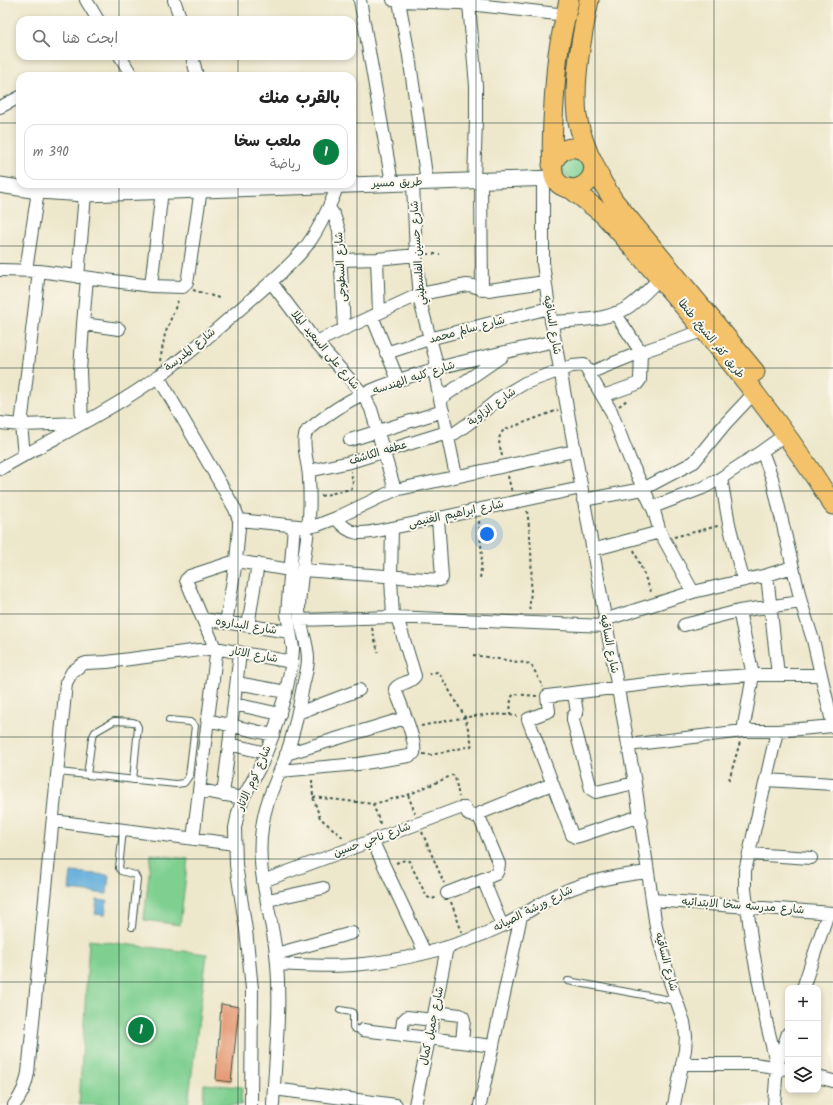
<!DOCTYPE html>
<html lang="ar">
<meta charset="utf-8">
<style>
:root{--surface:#fff;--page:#f2f2f2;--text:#222;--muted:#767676;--line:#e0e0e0;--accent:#0b8043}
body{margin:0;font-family:Kalam,"Playpen Sans Arabic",sans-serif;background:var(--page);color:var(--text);direction:rtl}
.controls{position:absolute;right:12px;bottom:12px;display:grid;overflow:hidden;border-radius:8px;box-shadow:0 2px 6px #0003}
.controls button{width:36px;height:36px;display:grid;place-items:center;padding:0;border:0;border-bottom:1px solid var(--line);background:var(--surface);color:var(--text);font:20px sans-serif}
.you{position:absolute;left:487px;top:534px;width:14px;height:14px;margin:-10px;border:3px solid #fff;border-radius:50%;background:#1a73e8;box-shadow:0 0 0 6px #1a73e833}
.badge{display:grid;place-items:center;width:26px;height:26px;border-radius:50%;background:var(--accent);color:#fff;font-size:13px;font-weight:700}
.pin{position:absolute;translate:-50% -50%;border:2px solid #fff;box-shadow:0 1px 4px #0006}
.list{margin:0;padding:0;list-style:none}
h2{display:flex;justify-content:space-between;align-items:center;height:52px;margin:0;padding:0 16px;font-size:17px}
h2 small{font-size:13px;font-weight:400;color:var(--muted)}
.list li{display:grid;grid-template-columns:26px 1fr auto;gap:12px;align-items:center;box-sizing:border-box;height:56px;margin:0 8px 8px;padding:0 8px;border:1px solid var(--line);border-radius:12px}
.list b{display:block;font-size:15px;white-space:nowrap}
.list p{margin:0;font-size:13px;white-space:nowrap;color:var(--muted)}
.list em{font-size:13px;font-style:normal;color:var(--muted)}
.icon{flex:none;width:22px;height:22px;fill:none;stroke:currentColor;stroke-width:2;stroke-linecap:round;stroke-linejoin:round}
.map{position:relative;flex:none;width:833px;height:1105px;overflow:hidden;direction:ltr}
.search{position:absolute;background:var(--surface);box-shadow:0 2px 6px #0003;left:16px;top:16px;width:340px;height:44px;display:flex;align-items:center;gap:10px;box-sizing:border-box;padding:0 14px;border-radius:12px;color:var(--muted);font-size:15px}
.panel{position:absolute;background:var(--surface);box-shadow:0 2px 6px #0003;left:16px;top:72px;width:340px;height:116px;border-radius:12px;direction:rtl}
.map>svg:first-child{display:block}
.green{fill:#7ecf90;stroke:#4e8662}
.water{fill:#63aedc;stroke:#417688}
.building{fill:#e3966f}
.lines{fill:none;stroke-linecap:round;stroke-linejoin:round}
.service-casing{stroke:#3e564b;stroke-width:8}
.minor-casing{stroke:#3e564b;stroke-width:14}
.tertiary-casing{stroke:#3e564b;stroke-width:17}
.primary-casing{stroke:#3e564b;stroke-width:21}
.path{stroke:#3e564b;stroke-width:2;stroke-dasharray:3 3;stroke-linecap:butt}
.service{stroke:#fff;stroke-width:6}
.minor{stroke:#fff;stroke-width:12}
.tertiary{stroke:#fff;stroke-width:15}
.primary{stroke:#f4c26a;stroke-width:19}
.grid{fill:none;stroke:#1f3d34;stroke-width:1;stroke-opacity:0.55}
.labels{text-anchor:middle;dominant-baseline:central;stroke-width:4;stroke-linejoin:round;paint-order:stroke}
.street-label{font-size:11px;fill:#1f3d34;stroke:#fbf7ec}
</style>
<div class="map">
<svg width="833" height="1105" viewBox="0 0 833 1105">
<rect width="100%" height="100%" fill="#fbf7ec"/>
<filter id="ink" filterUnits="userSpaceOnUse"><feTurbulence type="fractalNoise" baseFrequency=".025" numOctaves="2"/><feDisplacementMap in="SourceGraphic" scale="8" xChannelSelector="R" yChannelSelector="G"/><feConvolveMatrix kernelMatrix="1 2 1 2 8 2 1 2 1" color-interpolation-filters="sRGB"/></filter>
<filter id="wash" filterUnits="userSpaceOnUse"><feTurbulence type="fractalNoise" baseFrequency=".012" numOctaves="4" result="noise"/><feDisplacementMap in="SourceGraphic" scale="16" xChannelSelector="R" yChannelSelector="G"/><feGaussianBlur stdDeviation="0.9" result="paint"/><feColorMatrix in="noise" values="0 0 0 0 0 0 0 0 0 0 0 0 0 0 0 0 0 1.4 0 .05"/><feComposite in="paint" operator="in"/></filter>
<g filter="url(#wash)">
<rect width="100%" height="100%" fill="#ede7cb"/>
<!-- green -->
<path class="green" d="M563 169a11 11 0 1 1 22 0a11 11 0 1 1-22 0Z
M 151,854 L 188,859 L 180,925 L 144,920 Z
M 89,940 L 207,954 L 188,1105 L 79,1105 Z
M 204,1084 L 242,1087 L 241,1105 L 203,1105 Z"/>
<!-- water -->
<path class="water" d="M 71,872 L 109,875 L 107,894 L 69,890 Z
M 97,900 L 107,901 L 105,915 L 95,914 Z"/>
<g id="blocks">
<!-- building -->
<path class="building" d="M 221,1004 L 239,1007 L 231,1082 L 216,1080 Z"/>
</g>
</g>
<g filter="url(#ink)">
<use href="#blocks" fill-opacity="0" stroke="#3e564b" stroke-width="1"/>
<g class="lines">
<!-- service casing -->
<g class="service-casing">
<path id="service" d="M 58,772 L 176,784 L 184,783 L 189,776 L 195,726 L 190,722 L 169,720
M 87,775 L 92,738 L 95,732 L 114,721 L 133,722 L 136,723 L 138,727 L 133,780
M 123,830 L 119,868 L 121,871 L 135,875 L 137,879 L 132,927
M 568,981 L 676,1001
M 340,1010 L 352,1012 L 353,1014 L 353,1027 L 355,1029 L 363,1030"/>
</g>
<!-- minor casing -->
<g class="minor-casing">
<path id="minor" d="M 86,0 L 98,20
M 174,0 L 181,20
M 360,0 L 392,183
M 393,0 L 399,1 L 460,3 L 566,15
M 399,1 L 409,56 L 427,182
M 469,4 L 476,86 L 476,120 L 474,181
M 120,56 L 132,76
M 192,56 L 197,76
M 0,107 L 20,97
M 543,179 L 543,263 L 549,308 L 635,783 L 656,927 L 670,982 L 684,1022 L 686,1036 L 685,1050 L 674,1105
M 481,181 L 482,290
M 413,183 L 416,255 L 421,305 L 438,368
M 329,208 L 334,215 L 339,230 L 344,328
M 377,259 L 379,313
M 341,260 L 377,259 L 416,255
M 0,270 L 39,271 L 151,286 L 183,287 L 187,282 L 188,277 L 201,189 L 198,184
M 26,270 L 38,191
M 78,277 L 85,194
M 271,282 L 316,342 L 363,394 L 371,409 L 395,490
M 151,286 L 162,190
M 372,316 L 398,380
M 551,322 C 577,320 609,321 630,306 C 641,298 651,287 660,278
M 83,324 L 87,278
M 316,342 L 420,294 L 467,285 C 475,285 480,290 488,290 L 545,282
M 386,353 L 429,339 L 549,308
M 434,370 L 456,476
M 589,373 L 641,352 L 705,330
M 158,376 L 235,509 L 239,520 L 239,527 L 236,561 L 226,623
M 603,396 L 637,384 L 640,380 L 641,352 L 615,313
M 440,399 L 502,356
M 0,423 L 21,425 L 82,423 L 80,371 L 83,324 L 119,329
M 448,438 L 469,423 L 501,397 L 525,383 L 572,366 L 584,365 L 611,411 L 630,460 L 654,511 L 660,532 L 693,592
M 350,440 L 443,411
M 762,451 L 786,434
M 24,455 L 21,425 L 39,271
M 0,469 C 46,442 95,419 140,389 C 175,366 208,337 239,310 C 261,290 285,272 304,249 C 319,231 329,208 338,185 L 337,184
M 309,471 L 350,462 L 447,432
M 721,478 L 729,524 L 743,580
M 583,500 L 643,489 L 694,462 L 725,424 L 755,392
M 336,518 C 353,541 368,532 392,528 L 581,488
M 239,520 L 308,527 L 318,525 L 336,518 L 395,490 L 574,451
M 392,528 L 391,578 L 393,617
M 592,550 L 660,532
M 303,570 L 440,580 L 442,578 L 438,518
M 767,575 L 778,675
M 739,611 L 753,675 L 743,731
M 203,619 L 290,632
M 300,620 L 393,617 L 606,626
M 604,620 L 693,592 L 767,575 L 793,567
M 684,625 L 739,611 L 801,602
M 248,626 L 258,564
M 237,683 L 286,692
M 574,693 L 577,713 L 573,716 L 573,720 L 591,789 L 596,792 L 635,783
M 234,704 L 280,714
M 298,713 L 359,690
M 207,720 L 273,735
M 229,744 L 266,753
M 628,745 L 743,731 L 777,731 L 833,726 L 813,640 L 801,602 L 772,478 L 762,451 L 721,478 L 703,488 L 653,507
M 286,754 L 405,718
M 280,771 L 358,764 L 409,756 L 414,753 C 417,741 399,701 395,689 C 399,682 410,684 415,676 L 397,617
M 766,780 L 833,784
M 199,790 L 243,798
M 223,795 L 240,653
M 640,816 L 579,836 L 575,837 L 572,835 L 528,719 L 549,711 L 547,696 L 688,679 L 753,675 L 820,675
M 53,821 L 235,844
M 193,839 L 216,655 L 215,648 L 186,580 L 190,576 L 236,561 L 290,570
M 372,840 L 425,953
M 749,854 L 811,858
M 483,879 L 502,926
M 263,881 L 460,808 L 465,808 L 469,815 L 473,816 L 552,784
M 447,893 L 496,874 L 498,870 L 499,864 L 478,814
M 268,900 L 323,888
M 653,900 L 833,913
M 276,954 L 352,933
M 277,964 C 302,965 328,967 353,965 C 404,961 455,948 502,926 C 518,919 533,908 549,899 C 579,882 614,876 648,872
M 803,988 L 828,913
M 435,1012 L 460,1015 L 463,1017 L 464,1020 L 462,1042
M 363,1030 L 493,1046
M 401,1035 L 403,1021 L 407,1017 L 433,1020
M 682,1064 L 754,1064 L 788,1069
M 777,1066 L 767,1025 L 752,946 L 745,889 L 745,871 L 777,731
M 818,1077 L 833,1081
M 274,1089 L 396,1105
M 14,1105 C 22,1095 26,1085 28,1073 L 66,683 L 72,672 L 81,665 L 86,663 L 107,662 L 215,648 L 292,662
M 251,1105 L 252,989 L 246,930 L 236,865 L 235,828 L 238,813 L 243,798 L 262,763 L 273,735 L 286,692 L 292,662 L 293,648 L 287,614 L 294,526
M 273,1105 C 275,1058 281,1011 277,964 C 274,918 255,874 262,828 C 265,802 277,779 286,756 C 294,733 299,709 303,686 C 305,677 308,668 308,659 C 308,641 299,626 299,608 C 300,582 305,555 308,529 C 310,512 310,495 309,478 C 309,465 300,441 307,431 C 324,417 343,403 363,394 C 424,367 491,356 555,341
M 415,1105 L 433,1020 L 447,947
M 480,1105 L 521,916
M 774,1105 L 777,1066 L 788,1033"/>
</g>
<!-- tertiary casing -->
<g class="tertiary-casing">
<path id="tertiary" d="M 0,185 L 38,191 L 85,194 L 554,178"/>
</g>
<!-- primary casing -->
<g class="primary-casing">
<path id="primary" d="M 589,155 C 584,142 579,130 577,116 C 573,79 582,36 589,0
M 593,162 L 602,182 L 614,201 L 755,372
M 552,165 C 564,133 602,151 592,176 C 589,182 584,186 578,188 C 570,190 559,187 555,179 C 548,168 556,71 558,54 C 561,36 565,18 569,0
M 571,189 L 603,214 L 617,229 C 694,317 771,405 833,505"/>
</g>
<!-- path -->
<path class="path" d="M 427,254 L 440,254
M 193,290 L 219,298
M 160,361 L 165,334 L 179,298
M 619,406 L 627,400
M 502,456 C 500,446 496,437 504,430 L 558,410
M 508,476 L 512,493
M 321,496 L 351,489 L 353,484 L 351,471
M 527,511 C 532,544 533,578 529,612
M 479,521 L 482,556 L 480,580
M 674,537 L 718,526
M 634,550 L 652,594
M 372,628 L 378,652
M 473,655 L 531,664 L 543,687
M 510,715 L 511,698 L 514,694 L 537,696
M 421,726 C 452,720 485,711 517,716
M 423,754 L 431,755 L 471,746 L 472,744 L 465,717 L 439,673 L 437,672 L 426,675
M 312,780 L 313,797 L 320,818 L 345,839
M 729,780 L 740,742
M 408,795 L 415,813
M 313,797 L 373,804 L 408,795 L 453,775 L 455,777 L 459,797
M 373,804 L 381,826
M 422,832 L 444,883
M 396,863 L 405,860 L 409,861 L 427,897 L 432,899 L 437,897
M 451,902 L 462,932"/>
<!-- service -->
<use href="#service" class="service"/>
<!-- minor -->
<use href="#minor" class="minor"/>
<!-- tertiary -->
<use href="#tertiary" class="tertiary"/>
<!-- primary -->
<use href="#primary" class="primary"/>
</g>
</g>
<!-- grid -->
<path class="grid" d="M 119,0 L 119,20M 238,0 L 238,20M 357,0 L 357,1105M 476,0 L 476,1105M 595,0 L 595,1105M 714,0 L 714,1105M 119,56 L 119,76M 238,56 L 238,76M 0,123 L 20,123M 352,123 L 833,123M 119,184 L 119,1105M 238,184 L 238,1105M 0,246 L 833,246M 0,368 L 833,368M 0,491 L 833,491M 0,614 L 833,614M 0,737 L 833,737M 0,859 L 833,859M 0,982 L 833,982"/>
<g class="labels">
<!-- street labels -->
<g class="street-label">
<text transform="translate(397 183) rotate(-2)">طريق مسير</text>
<text transform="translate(418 253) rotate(-94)">شارع حسين الفلسطيني</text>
<text transform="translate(341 267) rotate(-93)">شارع السطوحى</text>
<text transform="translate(552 325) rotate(80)">شارع الساقيه</text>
<text transform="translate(467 330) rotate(-15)">شارع سالم محمد</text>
<text transform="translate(711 339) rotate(51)">طريق كفر الشيخ, طنطا</text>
<text transform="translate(190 350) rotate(-39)">شارع المدرسة</text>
<text transform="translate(325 350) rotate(50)">شارع على السعيد الملا</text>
<text transform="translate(414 378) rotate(-18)">شارع كليه الهندسه</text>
<text transform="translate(492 407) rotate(-36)">شارع الزاوية</text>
<text transform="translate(378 453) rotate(-17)">عطفه الكاشف</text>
<text transform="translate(456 514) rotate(-12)">شارع ابراهيم الغنيمى</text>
<text transform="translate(246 626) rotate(9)">شارع البداروه</text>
<text transform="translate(609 644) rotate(79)">شارع الساقيه</text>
<text transform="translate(254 655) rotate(10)">شارع الاثار</text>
<text transform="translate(254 778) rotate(-66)">شارع كوم الاثار</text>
<text transform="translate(372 840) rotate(-20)">شارع ناجي حسين</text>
<text transform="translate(743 906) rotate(4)">شارع مدرسه سخا الابتدائيه</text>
<text transform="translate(533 909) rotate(-27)">شارع ورشة الصيانه</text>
<text transform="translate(666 962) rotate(75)">شارع الساقيه</text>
<text transform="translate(432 1026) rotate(-78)">شارع جميل كمال</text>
</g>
</g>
</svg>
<div class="controls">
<button>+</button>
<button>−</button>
<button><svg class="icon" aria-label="layers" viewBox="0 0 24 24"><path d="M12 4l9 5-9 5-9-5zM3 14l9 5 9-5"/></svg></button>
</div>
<div class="you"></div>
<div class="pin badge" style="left:141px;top:1030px">1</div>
<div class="search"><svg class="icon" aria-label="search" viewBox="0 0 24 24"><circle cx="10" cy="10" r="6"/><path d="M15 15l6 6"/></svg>ابحث هنا</div>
<section class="panel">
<h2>بالقرب منك<small></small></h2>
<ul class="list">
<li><span class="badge">1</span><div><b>ملعب سخا</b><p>رياضة</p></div><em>390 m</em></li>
</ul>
</section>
</div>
